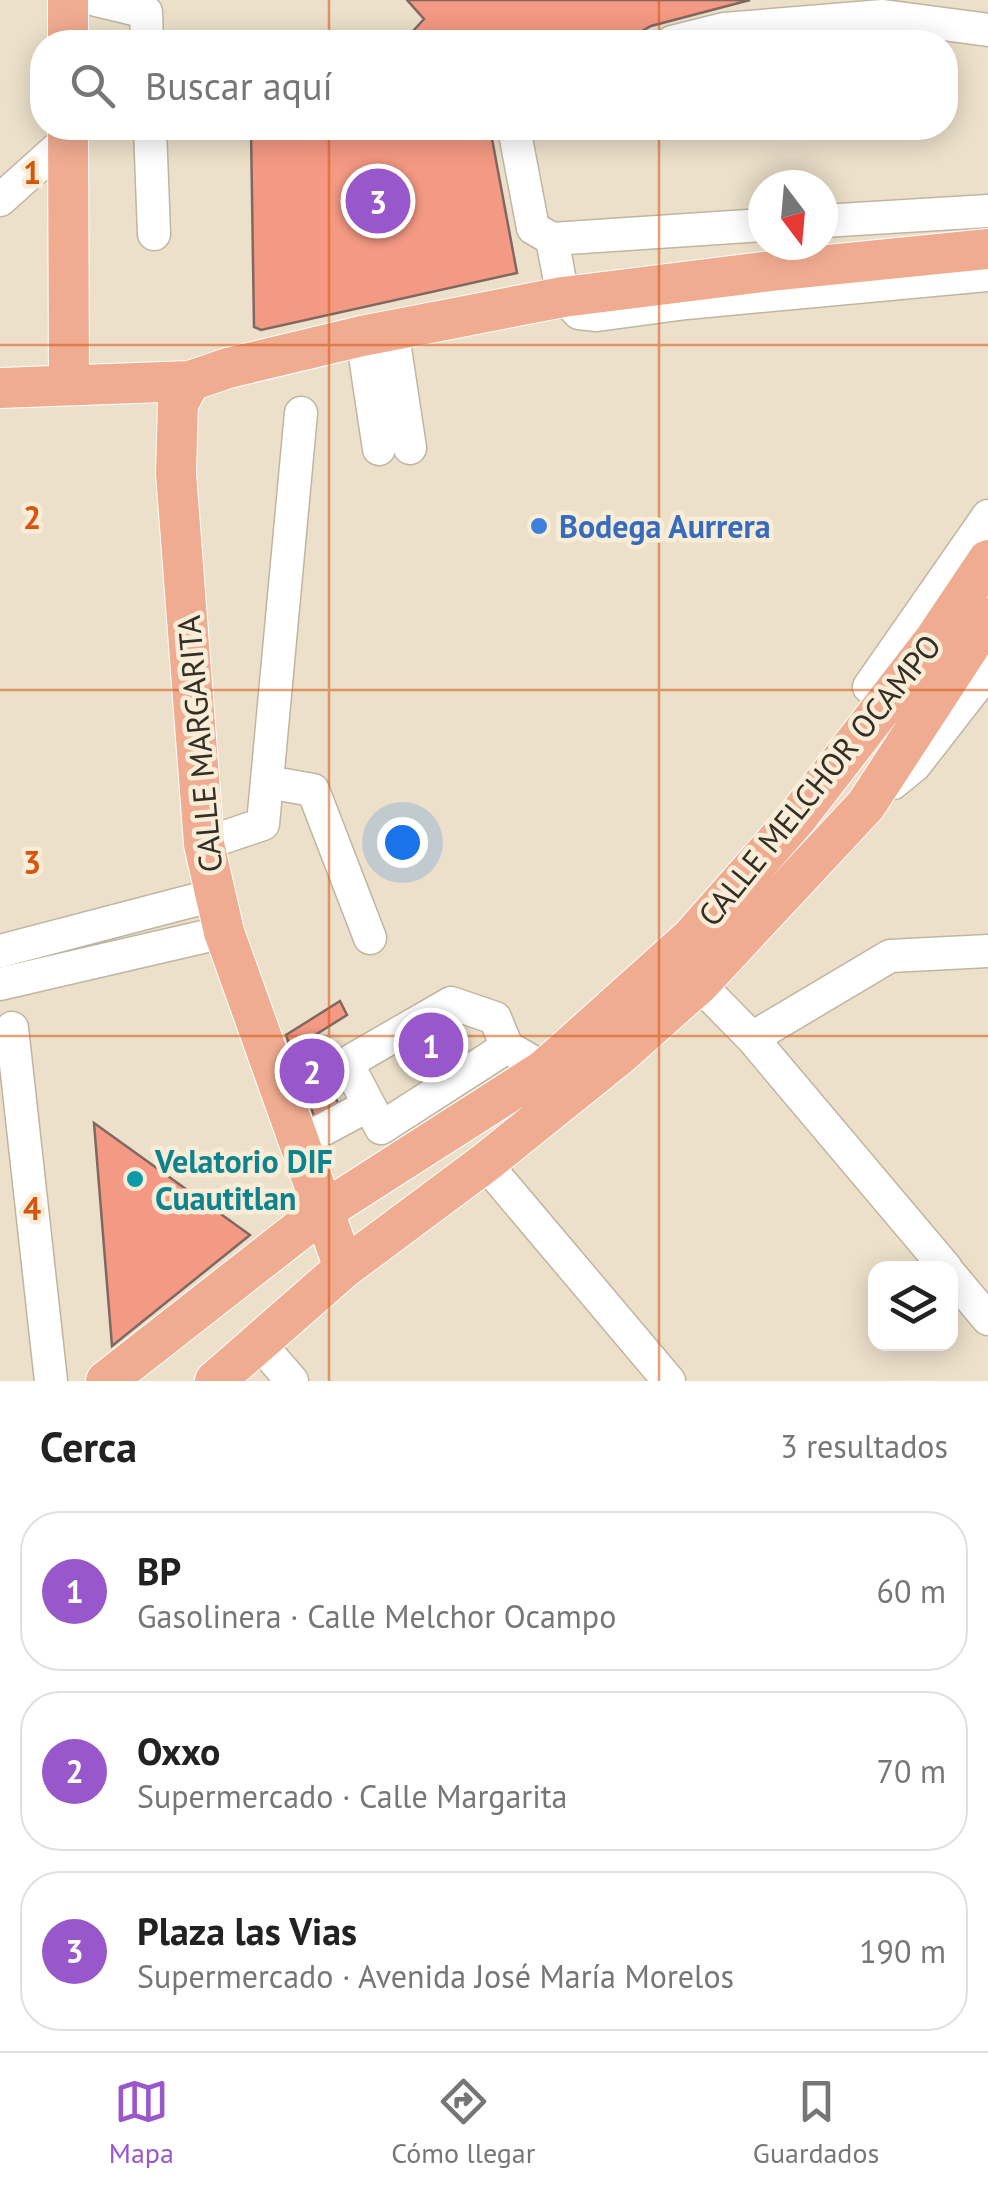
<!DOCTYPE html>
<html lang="es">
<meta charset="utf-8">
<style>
:root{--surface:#fff;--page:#f6f6f6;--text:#222;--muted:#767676;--line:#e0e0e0;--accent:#9957cc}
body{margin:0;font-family:"PT Sans",sans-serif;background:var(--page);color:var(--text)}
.controls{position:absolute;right:30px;bottom:30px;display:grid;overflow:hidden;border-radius:20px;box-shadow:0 5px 25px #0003}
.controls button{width:90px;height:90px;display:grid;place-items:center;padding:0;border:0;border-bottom:2px solid var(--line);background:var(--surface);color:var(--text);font:50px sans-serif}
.compass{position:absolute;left:748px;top:170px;width:90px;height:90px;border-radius:50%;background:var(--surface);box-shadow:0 5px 25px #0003;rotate:164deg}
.you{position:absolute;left:402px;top:842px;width:35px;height:35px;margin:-25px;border:8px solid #fff;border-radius:50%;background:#1a73e8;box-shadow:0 0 0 15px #1a73e833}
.badge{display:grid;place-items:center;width:65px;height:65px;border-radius:50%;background:var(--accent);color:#fff;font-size:32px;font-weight:700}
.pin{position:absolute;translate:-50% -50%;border:5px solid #fff;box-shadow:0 2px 10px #0006}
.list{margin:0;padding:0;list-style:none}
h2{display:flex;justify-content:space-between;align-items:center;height:130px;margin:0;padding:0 40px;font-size:42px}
h2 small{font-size:32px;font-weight:400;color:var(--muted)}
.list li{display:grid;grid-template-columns:65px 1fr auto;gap:30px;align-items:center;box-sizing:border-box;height:160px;margin:0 20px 20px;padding:0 20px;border:2px solid var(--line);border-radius:40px}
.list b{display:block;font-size:38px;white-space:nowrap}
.list p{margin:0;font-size:32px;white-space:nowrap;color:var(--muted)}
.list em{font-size:32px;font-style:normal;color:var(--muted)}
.icon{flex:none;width:55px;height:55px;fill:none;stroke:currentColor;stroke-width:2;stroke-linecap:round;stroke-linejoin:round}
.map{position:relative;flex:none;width:988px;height:1381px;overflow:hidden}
.search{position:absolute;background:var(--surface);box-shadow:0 5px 25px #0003;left:30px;right:30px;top:30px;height:110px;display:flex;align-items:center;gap:25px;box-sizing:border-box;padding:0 35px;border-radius:40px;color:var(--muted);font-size:38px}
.sheet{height:670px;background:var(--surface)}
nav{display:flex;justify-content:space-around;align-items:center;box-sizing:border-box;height:140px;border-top:2px solid var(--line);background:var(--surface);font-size:28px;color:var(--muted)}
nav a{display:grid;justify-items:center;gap:5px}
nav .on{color:var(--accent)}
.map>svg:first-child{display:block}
.building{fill:#f49983;stroke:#7f6862;stroke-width:2.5}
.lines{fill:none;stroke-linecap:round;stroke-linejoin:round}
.minor-casing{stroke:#c0b5a0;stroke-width:35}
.major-casing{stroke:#fff;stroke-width:42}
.minor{stroke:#fff;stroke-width:32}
.major{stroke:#f0ac91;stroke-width:40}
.grid{fill:none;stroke:#d6550f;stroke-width:2.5;stroke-opacity:0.55}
.shop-dot{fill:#3f7fe0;stroke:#f9edd7;stroke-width:4}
.culture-dot{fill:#0f9aa8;stroke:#f9edd7;stroke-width:4}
.labels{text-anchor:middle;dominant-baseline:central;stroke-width:9;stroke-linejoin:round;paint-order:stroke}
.shop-label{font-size:32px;font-weight:bold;fill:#366cbe;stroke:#f9edd7;text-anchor:start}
.street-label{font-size:32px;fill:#332f26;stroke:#f9edd7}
.culture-label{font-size:32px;font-weight:bold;fill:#0d838f;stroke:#f9edd7;text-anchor:start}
.grid-label{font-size:32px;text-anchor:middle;font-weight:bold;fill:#d6550f;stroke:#f9edd7;stroke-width:9;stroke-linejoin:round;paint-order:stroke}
</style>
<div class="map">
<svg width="988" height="1381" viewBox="0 0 988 1381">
<rect width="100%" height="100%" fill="#ece0ca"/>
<!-- building -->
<path class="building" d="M 407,0 L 750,0 L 651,26 L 623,42 L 403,42 L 424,19 Z
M 262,128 L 490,128 L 517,273 L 261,330 L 254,327 L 251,130 Z
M 340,1001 L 347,1015 L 312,1037 L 339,1106 L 316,1122 L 286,1035 Z
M 94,1123 L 250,1235 L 112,1346 Z"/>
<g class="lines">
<!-- minor casing -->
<g class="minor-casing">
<path id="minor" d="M 96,0 L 146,12 L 147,42
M 672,42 L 724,29 L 883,16 L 988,30
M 150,128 L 154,234
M 514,128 L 533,228 L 552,239 L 763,225
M 0,200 L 68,139
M 823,221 L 988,211
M 552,239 L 563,297 L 579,313 L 597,315 L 686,303 L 988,275
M 392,329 L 410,448
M 362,336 L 379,449
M 869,687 L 988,516
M 267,782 L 313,790 L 370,938
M 893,783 L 915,765 L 988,671
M 204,844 L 263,824 L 301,413
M 0,951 L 214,895
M 0,984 L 224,932
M 699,984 L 752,1038 L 946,1268
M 12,1028 L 51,1381
M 752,1038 L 890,956 L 988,951
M 507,1047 L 495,1018 L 451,1003 L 347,1063 L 381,1128 L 507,1047 L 545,1069
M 298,1143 L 369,1105
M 485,1163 L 669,1381
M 950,1274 L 988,1319
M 260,1344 L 292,1381"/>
</g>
<!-- major casing -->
<g class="major-casing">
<path id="major" d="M 68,0 L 68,42
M 68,128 L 69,384
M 190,381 L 178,404 L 176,473 L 204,844 L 224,932 L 344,1268
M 0,388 L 190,381 L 228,368 L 362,336 L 563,297 L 779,270 L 988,249
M 106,1381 L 322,1212 L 545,1069 L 691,938 L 796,819 L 935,639 L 988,560
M 215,1381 L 344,1268 L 485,1163 L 617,1057 L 699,984 L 866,805 L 988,618"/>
</g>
<!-- minor -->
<use href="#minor" class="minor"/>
<!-- major -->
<use href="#major" class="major"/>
</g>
<!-- grid -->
<path class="grid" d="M 329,0 L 329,42M 659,0 L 659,42M 329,128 L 329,1381M 659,128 L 659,1381M 0,345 L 988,345M 0,690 L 988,690M 0,1036 L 988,1036"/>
<!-- markers -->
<circle class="shop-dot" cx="539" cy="526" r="10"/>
<circle class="culture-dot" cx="135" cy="1179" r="10"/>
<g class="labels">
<!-- shop labels -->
<g class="shop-label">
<text x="559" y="526">Bodega Aurrera</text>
</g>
<!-- street labels -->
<g class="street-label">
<text transform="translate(199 744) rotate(-95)">CALLE MARGARITA</text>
<text transform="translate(819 780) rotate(-51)">CALLE MELCHOR OCAMPO</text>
</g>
<!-- culture labels -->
<g class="culture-label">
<text x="155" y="1161">Velatorio DIF<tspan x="155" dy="37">Cuautitlan</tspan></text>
</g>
</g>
<g class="grid-label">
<text x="32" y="184">1</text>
<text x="32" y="529">2</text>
<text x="32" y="874">3</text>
<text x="32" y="1220">4</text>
</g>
</svg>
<div class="controls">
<button><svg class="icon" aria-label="layers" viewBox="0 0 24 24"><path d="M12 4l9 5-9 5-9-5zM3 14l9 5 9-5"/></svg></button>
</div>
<svg class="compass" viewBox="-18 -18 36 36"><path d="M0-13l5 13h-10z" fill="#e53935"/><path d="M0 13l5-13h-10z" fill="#767676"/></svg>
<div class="you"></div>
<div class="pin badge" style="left:431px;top:1045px">1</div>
<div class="pin badge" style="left:312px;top:1071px">2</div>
<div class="pin badge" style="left:378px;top:201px">3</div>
<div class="search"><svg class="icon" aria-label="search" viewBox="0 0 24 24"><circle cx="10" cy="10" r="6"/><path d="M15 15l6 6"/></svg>Buscar aquí</div>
</div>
<section class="sheet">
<h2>Cerca<small>3 resultados</small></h2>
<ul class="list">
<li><span class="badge">1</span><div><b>BP</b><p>Gasolinera · Calle Melchor Ocampo</p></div><em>60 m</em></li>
<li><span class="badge">2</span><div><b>Oxxo</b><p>Supermercado · Calle Margarita</p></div><em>70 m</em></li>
<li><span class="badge">3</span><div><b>Plaza las Vias</b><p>Supermercado · Avenida José María Morelos</p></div><em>190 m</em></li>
</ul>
</section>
<nav>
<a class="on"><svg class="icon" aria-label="map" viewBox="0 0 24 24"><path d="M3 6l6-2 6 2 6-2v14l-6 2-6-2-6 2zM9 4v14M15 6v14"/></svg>Mapa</a>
<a><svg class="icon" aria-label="directions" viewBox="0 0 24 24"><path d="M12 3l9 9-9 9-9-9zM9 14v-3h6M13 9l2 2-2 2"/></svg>Cómo llegar</a>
<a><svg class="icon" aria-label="saved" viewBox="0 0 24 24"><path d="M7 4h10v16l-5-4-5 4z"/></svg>Guardados</a>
</nav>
